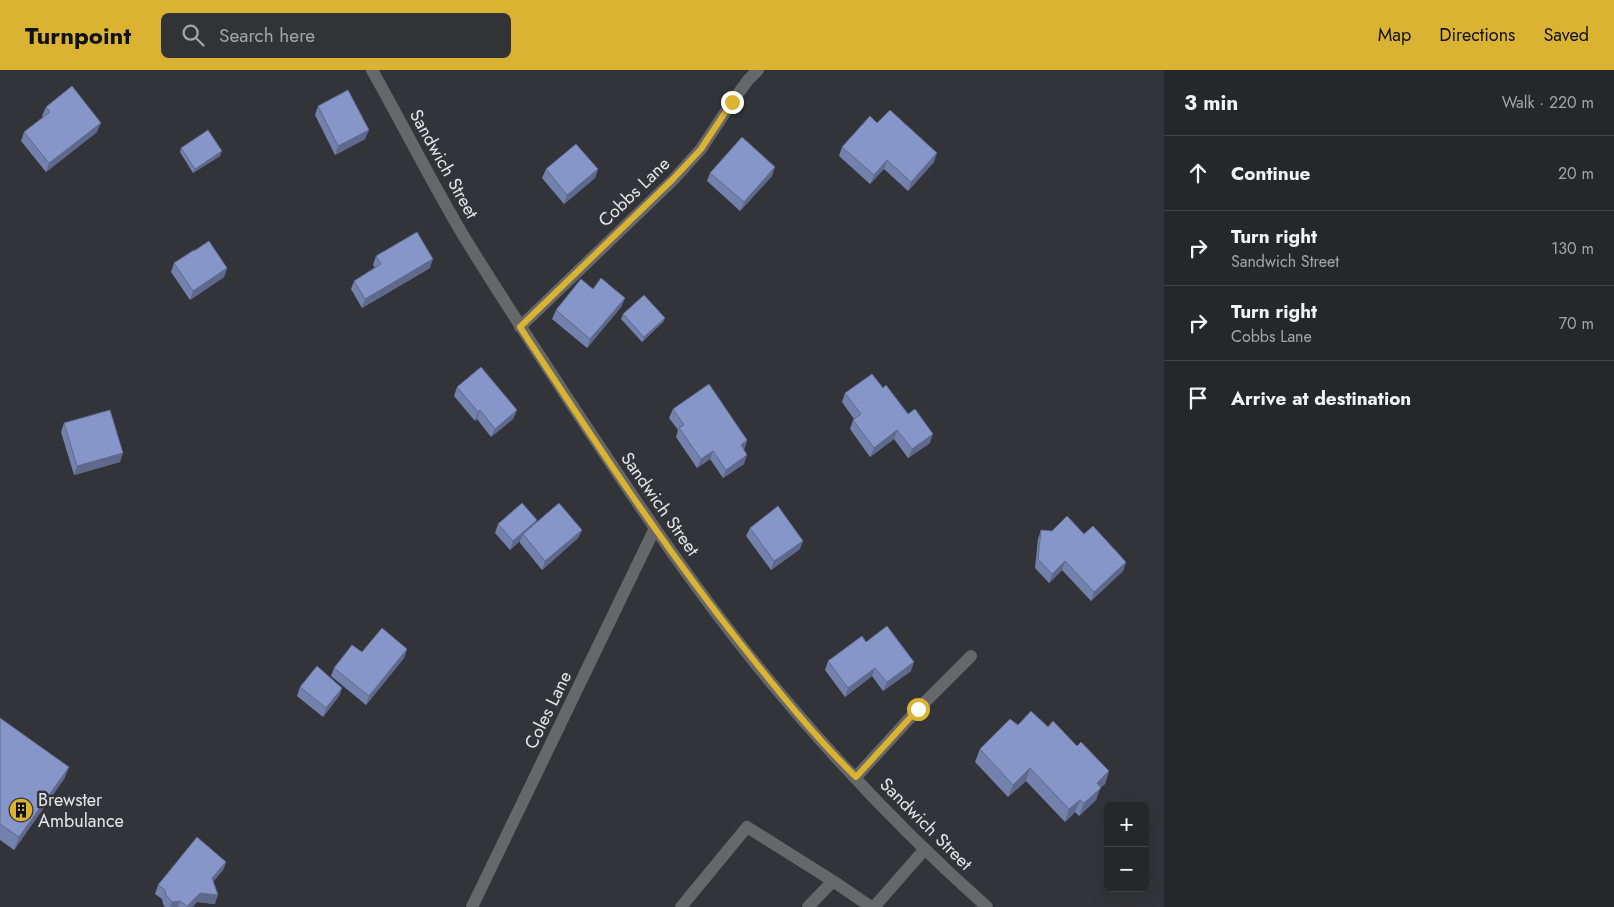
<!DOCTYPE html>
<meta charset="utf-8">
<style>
:root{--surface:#26272b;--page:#323337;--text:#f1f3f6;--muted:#a4a5a9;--line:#424447;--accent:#dbb333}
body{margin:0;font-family:Jost,sans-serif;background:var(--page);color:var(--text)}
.controls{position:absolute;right:15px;bottom:15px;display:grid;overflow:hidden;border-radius:8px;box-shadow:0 5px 20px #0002}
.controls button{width:45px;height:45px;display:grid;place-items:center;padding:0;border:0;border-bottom:1px solid var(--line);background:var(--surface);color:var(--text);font:25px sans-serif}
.stop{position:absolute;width:15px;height:15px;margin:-11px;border:4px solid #dbb333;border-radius:50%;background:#fff}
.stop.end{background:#dbb333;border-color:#fff;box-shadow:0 1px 5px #0008}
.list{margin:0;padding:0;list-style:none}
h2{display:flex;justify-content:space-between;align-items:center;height:65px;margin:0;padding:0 20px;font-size:21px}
h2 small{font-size:16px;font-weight:400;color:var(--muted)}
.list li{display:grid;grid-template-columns:32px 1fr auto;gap:15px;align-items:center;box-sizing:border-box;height:75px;padding:0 20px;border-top:1px solid var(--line)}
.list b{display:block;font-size:19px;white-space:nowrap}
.list p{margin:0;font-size:16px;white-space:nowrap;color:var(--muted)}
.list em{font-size:16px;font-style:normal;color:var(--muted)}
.icon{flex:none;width:28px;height:28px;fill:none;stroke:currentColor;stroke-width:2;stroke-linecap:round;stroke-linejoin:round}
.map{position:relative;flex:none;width:1164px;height:837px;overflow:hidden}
header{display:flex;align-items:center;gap:30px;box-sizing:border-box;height:70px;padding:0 25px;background:var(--accent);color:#111}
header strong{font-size:24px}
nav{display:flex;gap:28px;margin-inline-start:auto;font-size:18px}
.search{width:350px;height:45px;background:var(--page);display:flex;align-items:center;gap:12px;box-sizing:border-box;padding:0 18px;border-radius:8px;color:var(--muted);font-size:19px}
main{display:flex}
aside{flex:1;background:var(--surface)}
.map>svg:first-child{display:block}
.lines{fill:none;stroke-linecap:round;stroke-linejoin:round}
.minor{stroke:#666769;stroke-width:12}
.wall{fill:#7381ad}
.shaded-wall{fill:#5e698d}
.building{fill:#8696c9;stroke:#5e698d}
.route{stroke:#dbb333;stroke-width:6}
.labels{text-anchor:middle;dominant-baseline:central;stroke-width:5;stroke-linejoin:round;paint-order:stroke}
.street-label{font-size:18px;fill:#e5e6e9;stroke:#333439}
.poi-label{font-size:18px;fill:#e5e6e9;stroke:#333439;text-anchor:start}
</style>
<header>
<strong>Turnpoint</strong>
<div class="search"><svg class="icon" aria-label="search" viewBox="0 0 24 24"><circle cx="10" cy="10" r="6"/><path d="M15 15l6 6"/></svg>Search here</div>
<nav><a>Map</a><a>Directions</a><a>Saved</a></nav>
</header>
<main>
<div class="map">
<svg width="1164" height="837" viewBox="0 0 1164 837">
<rect width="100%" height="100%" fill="#333439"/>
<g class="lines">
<!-- minor -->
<path class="minor" d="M 372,0 C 403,55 431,111 463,165 C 497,221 533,275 568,329 C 629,421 690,513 759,598 C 829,684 905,764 987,837
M 520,257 L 673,110 L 701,79 L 732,32 L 748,10 L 758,0
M 856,707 L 918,639 L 971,586
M 472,837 L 655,458
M 681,837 L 747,757 L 833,811 L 871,837
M 808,837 L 833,811
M 874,837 L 925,779"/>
</g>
<!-- wall -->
<path class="wall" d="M 318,36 L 365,69 L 335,85 L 315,45 Z
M 46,37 L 97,62 L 46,102 L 21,71 L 24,62 L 43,47 L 42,46 Z
M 877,53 L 934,92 L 908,121 L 884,99 L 870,114 L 839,86 L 842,77 Z
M 181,78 L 220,86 L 193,103 L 180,82 Z
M 546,99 L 598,99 L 595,108 L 564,134 L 542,108 Z
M 710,103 L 772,106 L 740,141 L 707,111 Z
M 194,181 L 227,198 L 224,207 L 190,230 L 171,202 L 174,193 Z
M 376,186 L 430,198 L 362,238 L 351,219 L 354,211 L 375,198 L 373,195 Z
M 593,219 L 625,228 L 621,237 L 587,278 L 552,249 L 556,240 Z
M 623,244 L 665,248 L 663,252 L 642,272 L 621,249 Z
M 457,317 L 517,340 L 513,349 L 491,367 L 477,349 L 475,351 L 454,326 Z
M 883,318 L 930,373 L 908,388 L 894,369 L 870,387 L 850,359 L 853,350 L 854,349 L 842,332 L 845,323 Z
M 673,339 L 747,370 L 744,380 L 744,394 L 723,408 L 710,389 L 697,398 L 676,367 L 678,360 L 669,348 Z
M 64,353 L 120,392 L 74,405 L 61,362 Z
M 537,450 L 536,453 L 582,460 L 578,468 L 542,500 L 520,473 L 520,471 L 510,480 L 495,463 L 498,454 Z
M 750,458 L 800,479 L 771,500 L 746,466 Z
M 1041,460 L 1084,464 L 1126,492 L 1123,501 L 1091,531 L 1062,500 L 1049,513 L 1035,498 L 1038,469 Z
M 866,572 L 911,601 L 883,621 L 872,606 L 845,627 L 825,600 L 828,591 Z
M 407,579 L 404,588 L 366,635 L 331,606 L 334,598 L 362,582 Z
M 300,617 L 342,618 L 339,626 L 323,647 L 297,626 Z
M 0,648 L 69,697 L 64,709 L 14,780 L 0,770 Z
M 1048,657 L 1077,676 L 1109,701 L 1105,714 L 1100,718 L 1096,730 L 1079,746 L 1075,742 L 1065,752 L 1026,711 L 1008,727 L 975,692 L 980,679 Z
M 226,792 L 223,800 L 213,811 L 215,834 L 197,832 L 192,837 L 165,837 L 163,834 L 162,829 L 155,824 L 158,815 Z"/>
<!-- shaded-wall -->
<path class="shaded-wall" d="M 101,53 L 97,62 L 46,102 L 49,93 Z
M 369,60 L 365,69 L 335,85 L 338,76 Z
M 222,81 L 220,86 L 193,103 L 195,99 Z
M 937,83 L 934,92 L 908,121 L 911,112 Z
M 887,90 L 884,99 L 870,114 L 874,105 Z
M 775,97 L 772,106 L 740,141 L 744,132 Z
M 598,99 L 595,108 L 564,134 L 567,125 Z
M 433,189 L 430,198 L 362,238 L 365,229 Z
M 227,198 L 224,207 L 190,230 L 193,221 Z
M 625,228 L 621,237 L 587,278 L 590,269 Z
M 665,248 L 663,252 L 642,272 L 644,267 Z
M 480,340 L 477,349 L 475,351 L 478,342 Z
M 517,340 L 513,349 L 491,367 L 495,359 Z
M 897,360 L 894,369 L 870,387 L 874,378 Z
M 933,364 L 930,373 L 908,388 L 912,379 Z
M 747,370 L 744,379 L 737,384 L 741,375 Z
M 713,381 L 710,389 L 697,398 L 701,389 Z
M 123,383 L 120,392 L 74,405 L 77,396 Z
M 747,385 L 744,394 L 723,408 L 726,400 Z
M 537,450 L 534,459 L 523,464 L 520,471 L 510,480 L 513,471 Z
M 582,460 L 578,468 L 542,500 L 545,491 Z
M 803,471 L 800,479 L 771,500 L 774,491 Z
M 1065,491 L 1062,500 L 1049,513 L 1052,504 Z
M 1126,492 L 1123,501 L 1091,531 L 1094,522 Z
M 407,579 L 404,588 L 366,635 L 369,626 Z
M 914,592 L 911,601 L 883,621 L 887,612 Z
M 875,598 L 872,606 L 845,627 L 848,618 Z
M 342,618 L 339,626 L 323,647 L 326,638 Z
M 69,697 L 64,709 L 14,780 L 19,767 Z
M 1030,698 L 1026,711 L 1008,727 L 1013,715 Z
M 1109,701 L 1105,714 L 1100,718 L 1096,730 L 1079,746 L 1084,733 L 1097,713 Z
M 1080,730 L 1075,742 L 1065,752 L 1069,739 Z
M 226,792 L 223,800 L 209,817 L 212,808 Z
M 200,823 L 218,825 L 215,834 L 197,832 L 192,837 L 187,837 Z
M 180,831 L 178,837 L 170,837 L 172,832 Z"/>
<!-- building -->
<path class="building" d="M 72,16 L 101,53 L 49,93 L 24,62 L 50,42 L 46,37 Z
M 348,20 L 369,60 L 338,76 L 318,36 Z
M 890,40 L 937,83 L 911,112 L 887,90 L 874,105 L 842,77 L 870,46 L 877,53 Z
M 208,60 L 222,81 L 195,99 L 181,78 Z
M 742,67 L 775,97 L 744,132 L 710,103 Z
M 576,74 L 598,99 L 567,125 L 546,99 Z
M 417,162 L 433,189 L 365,229 L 354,211 L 381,194 L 376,186 Z
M 209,171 L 227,198 L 193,221 L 174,193 L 194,180 L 194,181 Z
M 601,208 L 625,228 L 590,269 L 556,240 L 581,209 L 593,219 Z
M 644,225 L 665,248 L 644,267 L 623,244 Z
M 481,297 L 517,340 L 495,359 L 480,340 L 478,342 L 457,317 Z
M 872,304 L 883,318 L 886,315 L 908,344 L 915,339 L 933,364 L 912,379 L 897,360 L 874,378 L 853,350 L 861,344 L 845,323 Z
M 709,314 L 747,370 L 741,375 L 747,385 L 726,400 L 713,381 L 701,389 L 679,358 L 684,355 L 673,339 Z
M 110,340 L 123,383 L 77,396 L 64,353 Z
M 522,433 L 537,450 L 513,471 L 498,454 Z
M 559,433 L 582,460 L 545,491 L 523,464 Z
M 778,436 L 803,471 L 774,491 L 750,458 Z
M 1067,446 L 1084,464 L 1093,456 L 1126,492 L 1094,522 L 1065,491 L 1052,504 L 1038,489 L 1041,460 L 1052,461 Z
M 887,556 L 914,592 L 887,612 L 875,598 L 848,618 L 828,591 L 862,566 L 866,572 Z
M 382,558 L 407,579 L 369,626 L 334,598 L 352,575 L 362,582 Z
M 317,596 L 342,618 L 326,638 L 300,617 Z
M 1031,641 L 1048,657 L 1053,651 L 1077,676 L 1081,672 L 1109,701 L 1097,713 L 1101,718 L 1084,733 L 1080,730 L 1069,739 L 1030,698 L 1013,715 L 980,679 L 1010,649 L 1018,655 Z
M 0,648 L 69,697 L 19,767 L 0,754 Z
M 197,767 L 226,792 L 212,808 L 218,825 L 200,823 L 187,836 L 180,831 L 172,832 L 166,825 L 165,820 L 158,815 Z"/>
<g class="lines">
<!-- route -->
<path class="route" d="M 732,32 L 701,79 L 672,110 L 520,257 C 591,366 663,476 744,578 C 779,622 815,667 856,707 L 918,639"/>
</g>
<!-- icons -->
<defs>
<g id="building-disc" transform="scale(1.25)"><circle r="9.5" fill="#dbb333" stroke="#333439"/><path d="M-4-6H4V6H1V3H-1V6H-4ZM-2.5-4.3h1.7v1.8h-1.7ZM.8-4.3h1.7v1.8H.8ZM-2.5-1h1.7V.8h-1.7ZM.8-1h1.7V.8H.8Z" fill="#111"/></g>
</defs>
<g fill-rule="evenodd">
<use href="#building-disc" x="21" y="740"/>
</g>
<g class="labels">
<!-- street labels -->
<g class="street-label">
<text transform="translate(444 94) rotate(61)">Sandwich Street</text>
<text transform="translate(634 122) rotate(-44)">Cobbs Lane</text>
<text transform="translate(660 434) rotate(55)">Sandwich Street</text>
<text transform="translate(548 640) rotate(-64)">Coles Lane</text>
<text transform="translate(926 754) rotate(45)">Sandwich Street</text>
</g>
<!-- poi labels -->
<g class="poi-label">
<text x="38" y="730">Brewster<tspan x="38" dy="21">Ambulance</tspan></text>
</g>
</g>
</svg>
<div class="controls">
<button>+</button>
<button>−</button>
</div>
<div class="stop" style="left:918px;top:639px"></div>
<div class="stop end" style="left:732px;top:32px"></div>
</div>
<aside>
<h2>3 min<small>Walk · 220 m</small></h2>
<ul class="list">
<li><svg class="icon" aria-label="ahead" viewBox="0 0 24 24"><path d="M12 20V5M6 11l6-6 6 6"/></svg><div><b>Continue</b></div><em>20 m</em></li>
<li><svg class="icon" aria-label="right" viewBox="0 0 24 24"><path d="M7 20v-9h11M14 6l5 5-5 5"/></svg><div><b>Turn right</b><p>Sandwich Street</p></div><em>130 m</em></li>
<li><svg class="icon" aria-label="right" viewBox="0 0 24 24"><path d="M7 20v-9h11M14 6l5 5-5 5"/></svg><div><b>Turn right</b><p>Cobbs Lane</p></div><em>70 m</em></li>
<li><svg class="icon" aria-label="arrive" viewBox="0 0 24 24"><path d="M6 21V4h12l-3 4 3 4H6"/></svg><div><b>Arrive at destination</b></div></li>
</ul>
</aside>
</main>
